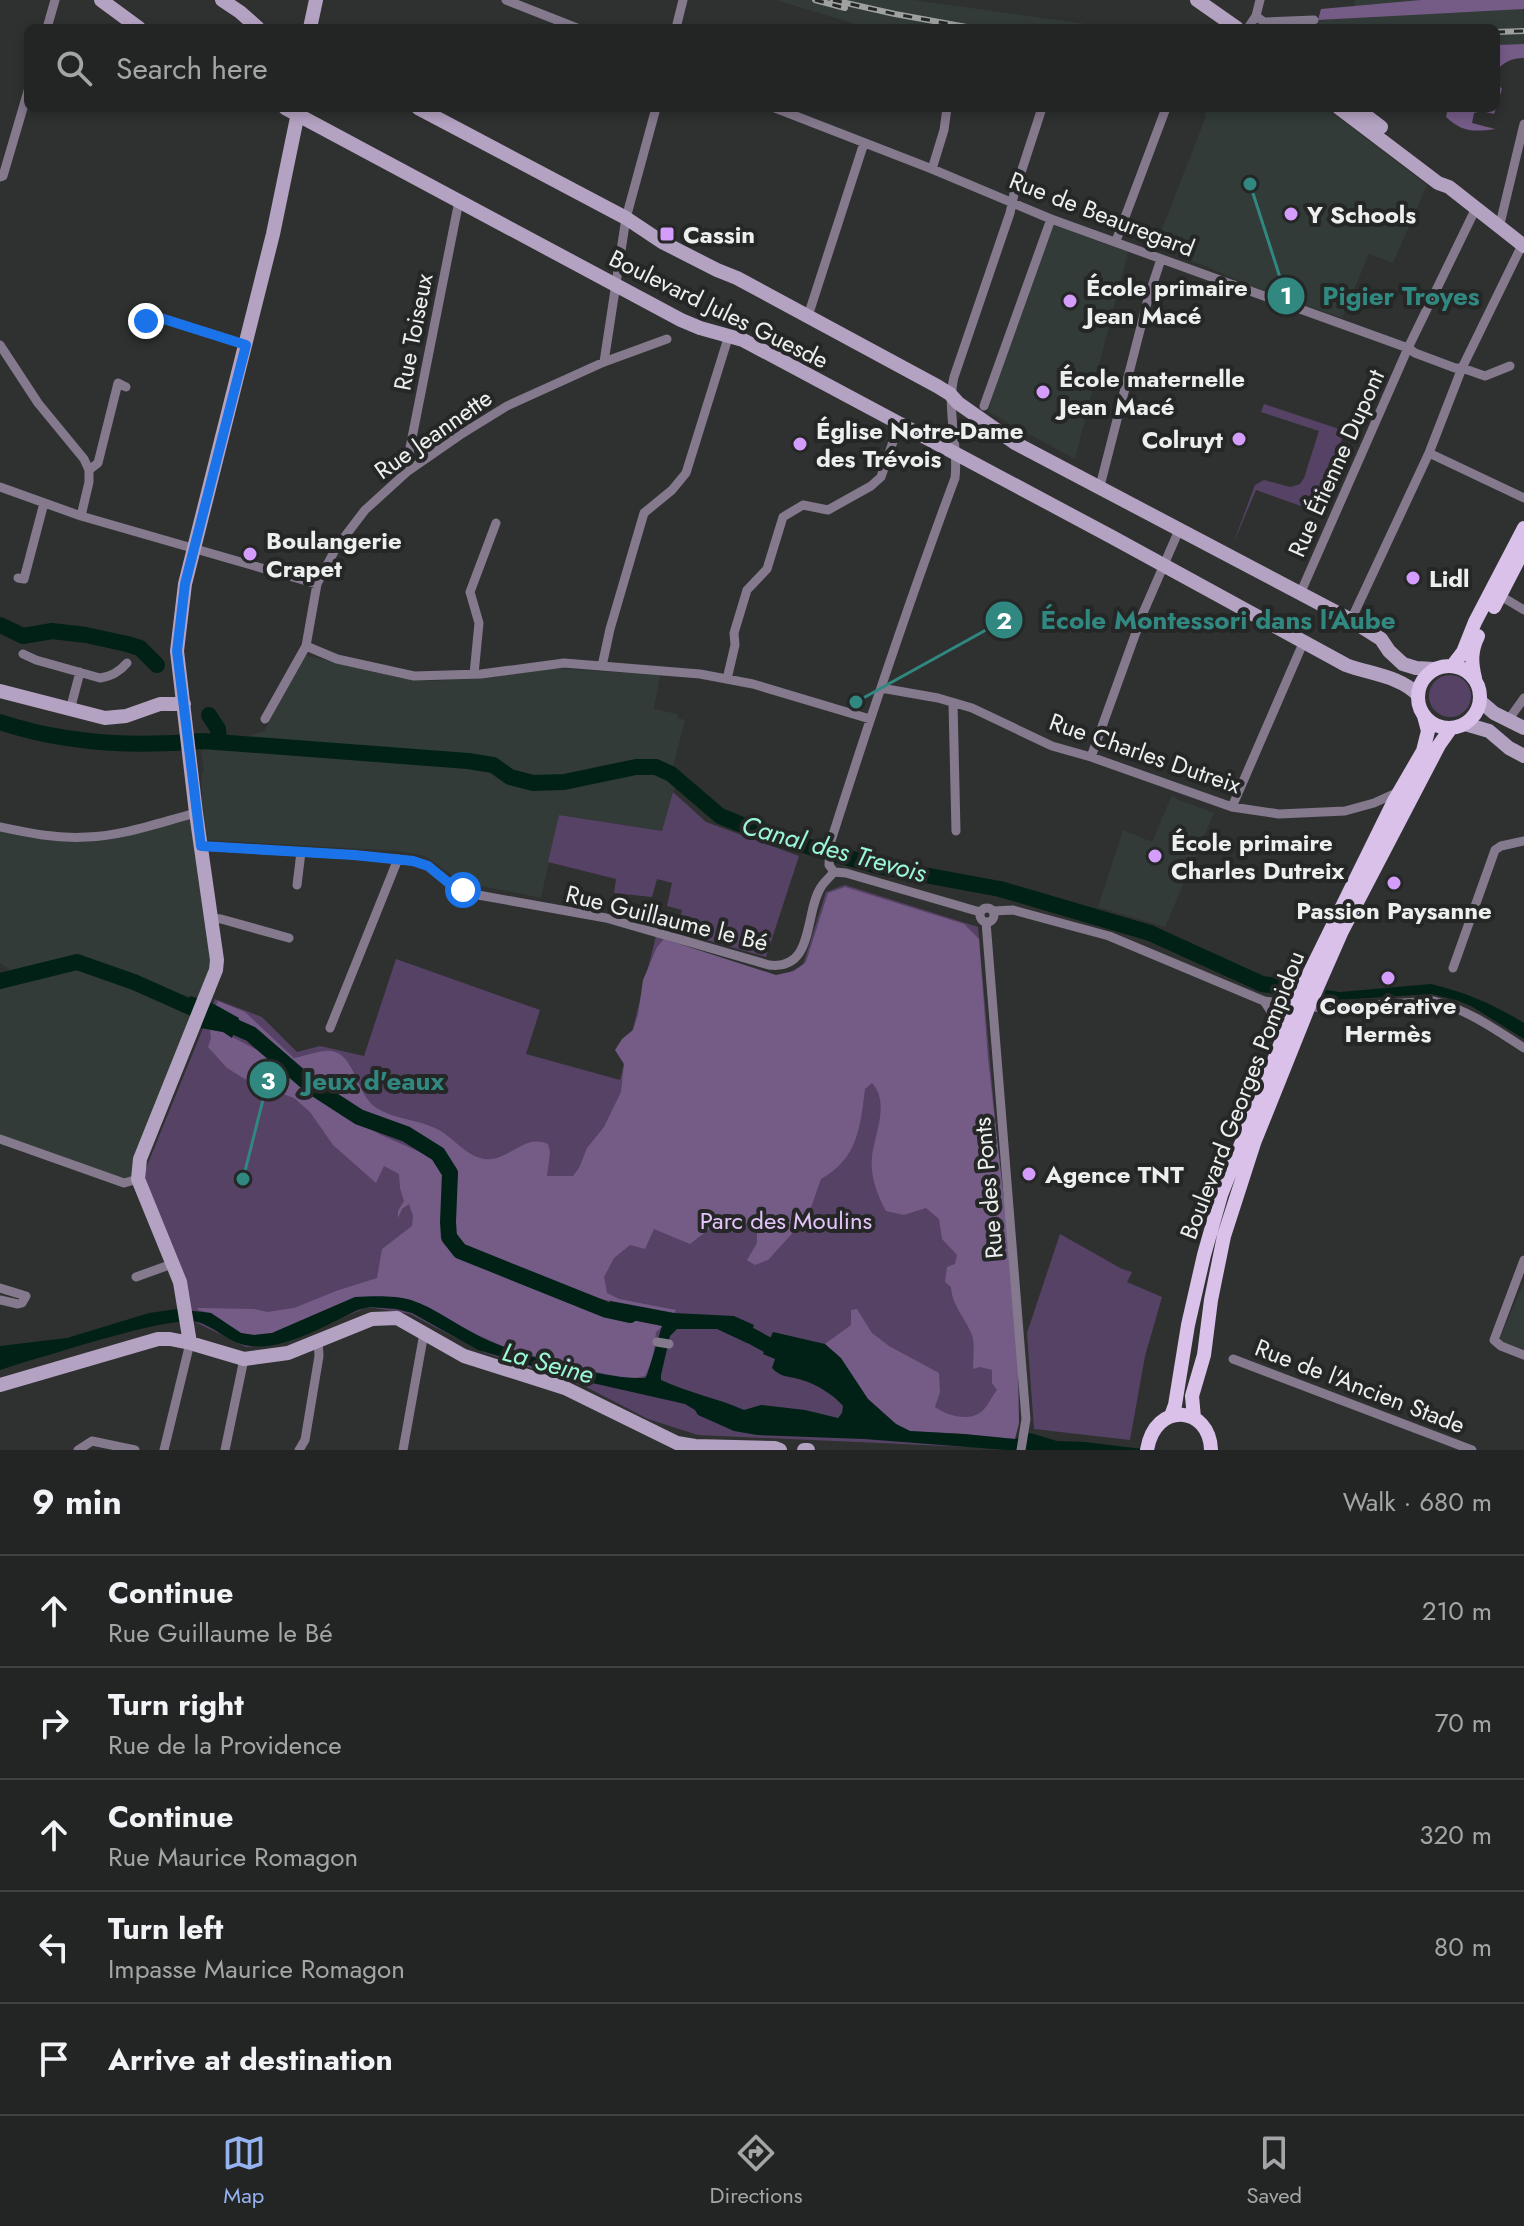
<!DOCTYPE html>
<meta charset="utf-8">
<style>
:root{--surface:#232524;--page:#2f3131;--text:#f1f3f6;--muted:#a3a5a6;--line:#404241;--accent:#95b2f1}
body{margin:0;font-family:Jost,sans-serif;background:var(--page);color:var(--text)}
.stop{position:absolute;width:24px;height:24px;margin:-18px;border:6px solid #1a73e8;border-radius:50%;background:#fff}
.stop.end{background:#1a73e8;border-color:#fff;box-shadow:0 2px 8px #0008}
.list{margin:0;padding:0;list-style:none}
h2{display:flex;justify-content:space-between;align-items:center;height:104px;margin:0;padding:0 32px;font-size:34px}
h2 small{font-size:26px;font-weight:400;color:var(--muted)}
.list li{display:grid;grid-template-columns:52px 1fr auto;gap:24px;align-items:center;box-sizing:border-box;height:112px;padding:0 32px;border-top:2px solid var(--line)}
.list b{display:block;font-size:30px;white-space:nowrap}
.list p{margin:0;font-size:26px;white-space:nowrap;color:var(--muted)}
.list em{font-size:26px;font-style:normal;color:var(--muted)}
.icon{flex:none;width:44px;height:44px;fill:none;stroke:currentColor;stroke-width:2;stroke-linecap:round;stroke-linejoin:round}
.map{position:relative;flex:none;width:1524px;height:1450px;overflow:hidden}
.search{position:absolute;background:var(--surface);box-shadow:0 4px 12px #0003;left:24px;right:24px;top:24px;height:88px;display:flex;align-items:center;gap:20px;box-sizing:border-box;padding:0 28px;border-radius:12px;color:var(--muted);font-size:30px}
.sheet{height:664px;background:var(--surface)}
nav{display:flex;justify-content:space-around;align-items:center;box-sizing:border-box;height:112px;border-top:2px solid var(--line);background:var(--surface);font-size:22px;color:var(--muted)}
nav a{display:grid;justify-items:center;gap:4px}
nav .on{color:var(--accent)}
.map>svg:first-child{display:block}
.built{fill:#323b37}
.green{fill:#564265}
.forest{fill:#755c87}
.water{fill:#012117}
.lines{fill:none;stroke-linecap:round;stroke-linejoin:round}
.river{stroke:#012117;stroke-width:16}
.street{stroke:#84798d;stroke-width:9}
.secondary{stroke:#b4a2c2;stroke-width:14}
.primary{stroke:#d9c1ea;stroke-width:14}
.rail-casing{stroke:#9fa1a0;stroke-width:6}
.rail{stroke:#252726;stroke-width:3;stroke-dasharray:9;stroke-linecap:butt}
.route{stroke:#1a73e8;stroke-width:10}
.poi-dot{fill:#d49cfb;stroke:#252726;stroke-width:3}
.labels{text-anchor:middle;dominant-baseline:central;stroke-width:8;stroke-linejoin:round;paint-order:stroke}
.street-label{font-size:24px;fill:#edefee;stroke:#252726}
.poi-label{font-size:24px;font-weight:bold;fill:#edefee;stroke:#252726;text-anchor:start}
.park-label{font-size:24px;fill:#e4c4fb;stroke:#252726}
.water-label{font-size:26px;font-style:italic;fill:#9af8d6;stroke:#252726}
.leader{fill:none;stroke:#308881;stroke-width:3}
.callout-dot{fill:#308881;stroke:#252726;stroke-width:3}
.mark-label{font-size:24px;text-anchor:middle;font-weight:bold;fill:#fff}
.callout-label{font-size:26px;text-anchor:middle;font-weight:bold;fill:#308881;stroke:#252726;stroke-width:8;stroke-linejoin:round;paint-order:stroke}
</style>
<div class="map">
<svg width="1524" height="1450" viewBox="0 0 1524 1450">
<rect width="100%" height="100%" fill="#2f3130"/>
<!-- built -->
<path class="built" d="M 776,0 L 913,0 L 1116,28 L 1266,25 L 1395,14 L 1352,15 L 1355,0 L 1523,0 L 1524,44 L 1496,45 L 1496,28 L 868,28 Z
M 1206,108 L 1326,108 L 1427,185 L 1393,263 L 1369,254 L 1342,318 L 1251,286 L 1205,266 L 1155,247 L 1206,116 L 1204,115 Z
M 1053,225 L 1128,252 L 1075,459 L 988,412 L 1000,372 Z
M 304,655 L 401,678 L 433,681 L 492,677 L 545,668 L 660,675 L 654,709 L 677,714 L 677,718 L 685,720 L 673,767 L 675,786 L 662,831 L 559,815 L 541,898 L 472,884 L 456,878 L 425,856 L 399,851 L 208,840 L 202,810 L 202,773 L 204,770 L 201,751 L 264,731 Z
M 1172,795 L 1179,800 L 1214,813 L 1165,927 L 1098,907 L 1123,830 L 1152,842 Z
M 197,809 L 218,967 L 130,1179 L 107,1174 L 0,1135 L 0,991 L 9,969 L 0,963 L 0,824 L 53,834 L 113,835 Z
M 1524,1282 L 1524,1350 L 1499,1340 Z"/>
<!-- green -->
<path class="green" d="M 1264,404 L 1345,431 L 1315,511 L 1256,490 L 1233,544 L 1255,485 L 1264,480 L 1290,487 L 1300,484 L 1304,478 L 1319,431 L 1261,412 Z
M1429 696a21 21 0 1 1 42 0a21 21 0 1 1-42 0Z
M 673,792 L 706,822 L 799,856 L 766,957 L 676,931 L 682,910 L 667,906 L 672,883 L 657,879 L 652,897 L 614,893 L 616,879 L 548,862 L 559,815 L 662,831 Z
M 845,885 L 978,927 L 1000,1175 L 1013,1449 L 698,1435 L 648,1419 L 586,1387 L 483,1352 L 410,1314 L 368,1307 L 278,1344 L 246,1347 L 193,1321 L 148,1190 L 144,1173 L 215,999 L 262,1017 L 297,1052 L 320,1046 L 364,1056 L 396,959 L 540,1010 L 526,1054 L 620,1080 L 656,936 L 779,978 L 803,965 L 826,892 Z
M 1060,1234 L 1122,1269 L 1132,1272 L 1127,1282 L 1162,1297 L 1145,1356 L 1130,1440 L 1034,1429 L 1027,1333 Z"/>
<!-- forest -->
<path class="forest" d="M 1421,0 L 1524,0 L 1524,9 L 1318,20 L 1321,9 Z
M 1524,44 L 1524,58 C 1513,58 1501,62 1496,73 L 1496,45 Z
M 1496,82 L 1502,89 L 1494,114 L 1482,111 L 1474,113 L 1472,123 L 1495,129 C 1473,132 1462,132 1446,117 L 1448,108 L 1496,108 Z
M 845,887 L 964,924 L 979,939 L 988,1059 L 1008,1235 L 1018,1365 L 1019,1423 L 1015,1439 L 964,1434 L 910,1431 L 896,1424 L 868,1399 L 825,1344 L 851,1325 L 851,1310 L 857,1309 L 872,1333 L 889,1346 L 939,1373 L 940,1392 L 935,1407 C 949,1417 973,1423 985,1408 C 990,1402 992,1396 997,1390 L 992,1383 L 992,1370 L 980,1367 L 973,1369 C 973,1357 975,1346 972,1335 C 966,1319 952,1306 951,1287 L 945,1282 L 947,1267 L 955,1264 L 957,1255 L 942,1239 L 939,1219 L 926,1208 L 904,1215 L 886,1211 C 877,1194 870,1176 872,1156 C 875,1133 890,1103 872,1083 L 865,1089 C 860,1128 858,1158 821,1179 L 808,1216 L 768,1260 L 755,1265 L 747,1260 L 757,1243 L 757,1230 C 728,1207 714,1227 690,1244 L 654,1229 L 645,1249 L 630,1245 L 614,1258 L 604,1277 L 607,1293 L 619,1299 L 676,1310 L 674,1313 L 601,1299 L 460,1246 C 437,1214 463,1186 447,1158 C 433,1134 386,1126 362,1113 C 350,1106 337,1100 325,1093 C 286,1066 257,1028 216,1005 L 218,1001 L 245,1012 L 294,1058 C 304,1056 315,1052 325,1051 C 355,1048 355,1093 375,1107 C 394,1120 419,1119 439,1130 C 453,1138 465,1154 480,1158 C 506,1166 523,1132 548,1144 L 550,1152 L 547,1176 L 573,1176 L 579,1168 L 587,1148 L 604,1127 L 621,1092 L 624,1064 L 615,1050 L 622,1039 L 633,1030 L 638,1015 L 643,980 L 657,947 L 664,939 L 776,975 L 794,971 L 806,962 L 828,893 Z
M 210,1030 L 223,1032 L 257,1050 L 335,1109 L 381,1135 L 438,1160 L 447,1180 L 445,1219 L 447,1237 L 453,1251 L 474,1263 L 607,1315 L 663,1326 L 656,1332 L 653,1359 L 645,1376 L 629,1379 L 569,1366 L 509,1349 L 480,1336 L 410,1300 L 355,1297 L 272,1333 L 254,1335 L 241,1333 L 211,1313 L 198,1310 L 198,1308 L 254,1309 L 267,1312 L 294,1308 L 336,1291 L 377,1278 L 382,1249 L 412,1226 L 413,1216 L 409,1204 L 402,1209 L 398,1218 L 398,1211 L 404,1201 L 400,1188 L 399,1174 L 384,1166 L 376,1183 L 333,1145 L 310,1112 L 294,1098 L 248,1081 L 227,1068 L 208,1047 L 211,1038 Z"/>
<!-- water -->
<path class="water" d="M 1431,984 C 1465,992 1495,1005 1524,1023 L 1524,1039 L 1471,1006 L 1456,1000 L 1431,994 L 1322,1001 L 1326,990 L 1340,992 Z
M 190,996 L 210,1002 L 239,1018 L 232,1038 L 223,1032 L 201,1028 L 202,1020 L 184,1012 Z
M 355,1297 C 372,1296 395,1295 411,1300 C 436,1308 459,1327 483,1338 C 522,1356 602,1379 645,1378 L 647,1375 L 662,1326 L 607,1315 L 610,1301 L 674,1313 L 734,1316 L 754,1325 L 747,1343 L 717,1329 L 677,1329 L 670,1336 L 661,1375 L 661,1380 C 689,1393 717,1398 744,1410 L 761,1405 L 805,1410 L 838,1418 L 842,1413 L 843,1406 C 834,1395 816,1384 802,1380 C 790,1376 781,1378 772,1368 L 775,1359 L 763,1354 L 773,1332 L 825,1344 L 841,1358 L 868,1399 L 896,1424 L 910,1431 L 964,1434 L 1015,1439 L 1030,1433 L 1057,1441 L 1085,1442 L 1151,1450 L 1006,1450 L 864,1439 L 757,1435 L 734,1431 L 698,1415 L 695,1410 L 685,1404 L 579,1380 L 478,1350 L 412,1313 L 396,1309 L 369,1307 L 358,1310 C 325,1325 275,1357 238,1343 C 221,1337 208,1321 189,1321 C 158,1323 129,1332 99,1340 C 66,1350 33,1359 0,1370 L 0,1346 L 67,1338 L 149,1313 L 177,1309 L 211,1313 L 241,1333 L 254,1335 L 272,1333 Z"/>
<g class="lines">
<!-- river -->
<path class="river" d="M 0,625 L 23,636 L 52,631 L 86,635 L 127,644 L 140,648 L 157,665
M 209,715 L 218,729 L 219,742
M 0,722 C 65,744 135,747 203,741 L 468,761 L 493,765 L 510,777 L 533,783 L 564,782 L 636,767 L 656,767 L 671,774 L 720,816 L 740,824 L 816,849 L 881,867 L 1000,889 L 1150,933 L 1262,984 L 1291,988
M 0,981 L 77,962 L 134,982 L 251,1034 L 311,1086 L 359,1117 L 406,1134 L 438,1154 L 450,1173 L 448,1222 L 449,1237 L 460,1251 L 607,1310 L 630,1315
M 733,1326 L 786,1355"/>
<!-- street -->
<path class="street" d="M 506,0 L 577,28
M 1256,16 L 1264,22 L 1314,20
M 47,28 L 55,0
M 676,28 L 683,0
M 1248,28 L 1256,16 L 1260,0
M 775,108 L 932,169 L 1051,219 L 1408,348 L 1415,353 L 1455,368 L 1462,368 L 1485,376 L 1510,366
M 932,169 L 944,130 L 947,108
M 0,177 L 3,176 L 28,91
M 1499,228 L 1524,124
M 1116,241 L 1166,108
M 808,316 L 864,143
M 146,321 L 148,314 L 246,345
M 0,345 L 38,403 L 84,459 L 89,470 L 89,482 L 81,516
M 604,362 L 626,218 L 656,108
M 984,406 L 1051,219
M 1429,453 L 1524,498
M 89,470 L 98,463 L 118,383 L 126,387
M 408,471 L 407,463 L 459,201
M 1100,486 L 1148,299 L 1161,259
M 0,487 L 81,516 L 317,584
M 18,578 L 24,579 L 44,503
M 1300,594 L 1408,348 L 1476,208
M 1499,595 L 1524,610
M 1351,620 L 1429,453 L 1462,368 L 1522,245
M 306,646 L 337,659 L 414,676 L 481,674 L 564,663 L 700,674 L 753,684 L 870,719
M 23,654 L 36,660 L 100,678 C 112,676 119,672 127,663
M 602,666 L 610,629 L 644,513 L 672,490 L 686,473 L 729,335
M 474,674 L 479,623 L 470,592 L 496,523
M 727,679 L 735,645 L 734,633 L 747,590 L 767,569 L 783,517 L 803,505 L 828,510 L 871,486 L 881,477 L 899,424
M 881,688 L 938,698 L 972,708 L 1052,746 L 1091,757 L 1232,807 L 1279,814 L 1345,811 L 1374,803 L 1396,793
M 953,703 L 956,831
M 70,710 L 80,672
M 265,719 L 306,646 L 317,584 L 336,548 L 365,510 L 408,471 L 460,435 L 507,406 L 604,362 L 667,339
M 1509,719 L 1524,698
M 1091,757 L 1143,613 L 1179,530
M 1232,807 L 1304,641
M 0,827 C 28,833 57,839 87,837 C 123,836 161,822 196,813
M 201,846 L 354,855 L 413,861 L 428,866 L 450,884 L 478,895 L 606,918 L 769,965 C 815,971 804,913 821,887 C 824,882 830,877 834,872
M 834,872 L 829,865 L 830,844 C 869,721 910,599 955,478 C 959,445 946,410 954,377 L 1010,213 L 1014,194 L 1042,108
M 834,872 L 846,873 L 980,912
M 297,885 L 301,852
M980 915a7 7 0 1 1 14 0a7 7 0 1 1-14 0Z
M 993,911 L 1013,910 L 1109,936 L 1264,1001 L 1323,1008 L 1434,1001 C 1468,1010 1495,1029 1524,1048
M 211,918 L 221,919 L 289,938
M 986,922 L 1026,1419 L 1021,1450
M 1453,968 L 1495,850 L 1501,846 L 1524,841
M 1264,1001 L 1278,1022 L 1282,1036
M 330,1028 L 398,859
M 0,1139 L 124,1183 L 138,1179
M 1524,1260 L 1494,1340 L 1501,1346 L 1524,1355
M 136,1277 L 172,1264
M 0,1288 L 26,1296 L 22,1303 L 18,1304 L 0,1300
M 657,1342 L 669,1344
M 1233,1359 L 1472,1450
M 78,1450 L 92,1441 L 135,1450
M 164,1450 L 190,1343
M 225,1450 L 244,1359
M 299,1450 L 305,1440 L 319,1356 L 318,1339
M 403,1450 L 424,1333"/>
<!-- secondary -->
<path class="secondary" d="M 101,0 L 139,28
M 222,0 L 240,12 L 258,28
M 1197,0 L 1237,28
M 310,28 L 316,0
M 285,108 L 681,320 L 700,328 L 743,340 L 1112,537 L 1346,665 C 1370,674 1400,676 1418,695
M 418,108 L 626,218 L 662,242 L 717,270 L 737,278 L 937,386 L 950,394 L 958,403 L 1015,443 L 1351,620 L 1381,639 L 1389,651 L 1403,664 L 1416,668 L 1434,669
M 1339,108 L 1438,183 L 1449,187 L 1524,246
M 1356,108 L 1381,127
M 0,691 L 105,718 L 126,716 L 160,704 L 184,704
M 1480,701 L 1494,713 L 1524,728
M 1465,724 L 1489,731 L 1509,748 L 1524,756
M 190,1343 L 180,1282 L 138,1179 L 140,1159 L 216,970 L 217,960 L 196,813 L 177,651 L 185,584 L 273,234 L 299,108
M 0,1385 L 158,1339 L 170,1339 L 190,1343 L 244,1359 L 288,1353 L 372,1319 L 397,1318 L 464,1356 L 565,1388 L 677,1443 L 695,1446 L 775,1448 L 780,1450
M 804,1450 L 808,1450"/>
<!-- primary -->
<path class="primary" d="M 1494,607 L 1524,549
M 1453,665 L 1463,652 L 1475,622 L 1524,528
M1418 697a31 31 0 1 1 62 0a31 31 0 1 1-62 0Z
M 1475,678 C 1471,662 1471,650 1478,636
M 1171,1416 L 1175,1405 L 1188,1325 L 1204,1255 L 1221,1195 L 1304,984 L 1394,801 L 1423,751 L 1428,731 L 1424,716
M 1194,1418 L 1192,1396 L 1204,1355 L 1211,1300 L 1224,1236 L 1254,1143 L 1309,1006 L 1342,931 L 1439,745 L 1451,728
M 1147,1450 C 1155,1400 1210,1406 1211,1450"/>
<!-- rail casing -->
<g class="rail-casing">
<path id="rail" d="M 815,0 L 845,8
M 833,0 L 895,14 L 972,28
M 1496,32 L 1524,31"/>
</g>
<!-- rail -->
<use href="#rail" class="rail"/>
</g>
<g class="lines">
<!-- route -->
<path class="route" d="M 146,321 L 148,314 L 246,345 L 185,584 L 177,651 L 201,846 L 354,855 L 413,861 L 428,866 L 450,884 L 463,890"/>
</g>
<!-- markers -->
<g class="poi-dot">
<circle cx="1291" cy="214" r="8"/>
<rect x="659" y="226" width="16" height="16" rx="4"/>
<circle cx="1070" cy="301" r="8"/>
<circle cx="1043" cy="392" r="8"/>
<circle cx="1239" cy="439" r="8"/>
<circle cx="800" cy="444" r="8"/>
<circle cx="250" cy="554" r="8"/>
<circle cx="1413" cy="578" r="8"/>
<circle cx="1155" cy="856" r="8"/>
<circle cx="1394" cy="883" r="8"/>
<circle cx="1388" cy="978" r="8"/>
<circle cx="1029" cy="1174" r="8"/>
</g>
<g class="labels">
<!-- street labels -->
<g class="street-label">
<text transform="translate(1102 214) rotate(21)">Rue de Beauregard</text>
<text transform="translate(719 309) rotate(26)">Boulevard Jules Guesde</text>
<text transform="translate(413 332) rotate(-79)">Rue Toiseux</text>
<text transform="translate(433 434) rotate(-35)">Rue Jeannette</text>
<text transform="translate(1336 463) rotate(-66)">Rue Étienne Dupont</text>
<text transform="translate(1145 753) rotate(19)">Rue Charles Dutreix</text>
<text transform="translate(667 918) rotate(14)">Rue Guillaume le Bé</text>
<text transform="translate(1242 1095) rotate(-69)">Boulevard Georges Pompidou</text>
<text transform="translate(988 1188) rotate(-95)">Rue des Ponts</text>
<text transform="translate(1360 1386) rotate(21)">Rue de l'Ancien Stade</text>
</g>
<!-- poi labels -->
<g class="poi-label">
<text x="1307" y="214">Y Schools</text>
<text x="683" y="234">Cassin</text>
<text x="1086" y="287">École primaire<tspan x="1086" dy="28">Jean Macé</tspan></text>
<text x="1059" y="378">École maternelle<tspan x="1059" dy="28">Jean Macé</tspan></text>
<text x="816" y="430">Église Notre-Dame<tspan x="816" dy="28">des Trévois</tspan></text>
<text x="1223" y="439" text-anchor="end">Colruyt</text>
<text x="266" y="540">Boulangerie<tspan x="266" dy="28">Crapet</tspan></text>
<text x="1429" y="578">Lidl</text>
<text x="1171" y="842">École primaire<tspan x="1171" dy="28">Charles Dutreix</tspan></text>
<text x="1394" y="910" text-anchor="middle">Passion Paysanne</text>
<text x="1388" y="1005" text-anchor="middle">Coopérative<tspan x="1388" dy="28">Hermès</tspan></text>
<text x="1045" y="1174">Agence TNT</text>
</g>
<!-- park labels -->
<g class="park-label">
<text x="786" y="1220">Parc des Moulins</text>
</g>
<!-- water labels -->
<g class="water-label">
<text transform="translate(834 849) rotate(15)">Canal des Trevois</text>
<text transform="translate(548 1363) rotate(15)">La Seine</text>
</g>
</g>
<!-- callouts -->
<path class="leader" d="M1250 184L1286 296M856 702L1004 620M243 1179L268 1080"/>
<g class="callout-dot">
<circle cx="1250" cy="184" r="8"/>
<circle cx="856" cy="702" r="8"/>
<circle cx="243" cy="1179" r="8"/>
<circle cx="1286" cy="296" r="20"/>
<circle cx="1004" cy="620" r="20"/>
<circle cx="268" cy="1080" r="20"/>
</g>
<g class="mark-label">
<text x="1286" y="304">1</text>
<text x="1004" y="629">2</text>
<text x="268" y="1089">3</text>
</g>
<g class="callout-label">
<text x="1401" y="305">Pigier Troyes</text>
<text x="1218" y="629">École Montessori dans l'Aube</text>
<text x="374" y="1090">Jeux d'eaux</text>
</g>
</svg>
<div class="stop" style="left:463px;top:890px"></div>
<div class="stop end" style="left:146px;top:321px"></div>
<div class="search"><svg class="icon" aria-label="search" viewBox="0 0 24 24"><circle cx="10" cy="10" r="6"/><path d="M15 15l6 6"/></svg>Search here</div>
</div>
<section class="sheet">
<h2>9 min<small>Walk · 680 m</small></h2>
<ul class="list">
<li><svg class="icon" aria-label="ahead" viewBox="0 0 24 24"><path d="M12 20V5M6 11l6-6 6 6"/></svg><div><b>Continue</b><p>Rue Guillaume le Bé</p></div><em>210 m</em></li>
<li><svg class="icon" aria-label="right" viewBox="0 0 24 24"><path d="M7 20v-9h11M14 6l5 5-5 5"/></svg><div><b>Turn right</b><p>Rue de la Providence</p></div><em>70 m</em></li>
<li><svg class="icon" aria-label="ahead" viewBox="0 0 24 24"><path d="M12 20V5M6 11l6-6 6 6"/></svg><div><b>Continue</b><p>Rue Maurice Romagon</p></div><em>320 m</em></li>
<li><svg class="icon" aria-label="left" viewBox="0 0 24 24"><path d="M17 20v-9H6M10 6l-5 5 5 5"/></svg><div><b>Turn left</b><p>Impasse Maurice Romagon</p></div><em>80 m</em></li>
<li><svg class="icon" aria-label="arrive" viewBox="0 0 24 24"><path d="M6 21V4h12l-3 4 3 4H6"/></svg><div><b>Arrive at destination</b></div></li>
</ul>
</section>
<nav>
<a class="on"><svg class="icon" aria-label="map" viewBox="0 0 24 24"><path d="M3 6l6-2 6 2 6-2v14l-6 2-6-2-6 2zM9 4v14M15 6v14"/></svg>Map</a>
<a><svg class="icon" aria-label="directions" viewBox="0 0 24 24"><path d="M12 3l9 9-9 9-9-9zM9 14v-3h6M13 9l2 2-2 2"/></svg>Directions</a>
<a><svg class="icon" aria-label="saved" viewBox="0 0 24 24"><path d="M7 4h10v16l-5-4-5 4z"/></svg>Saved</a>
</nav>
